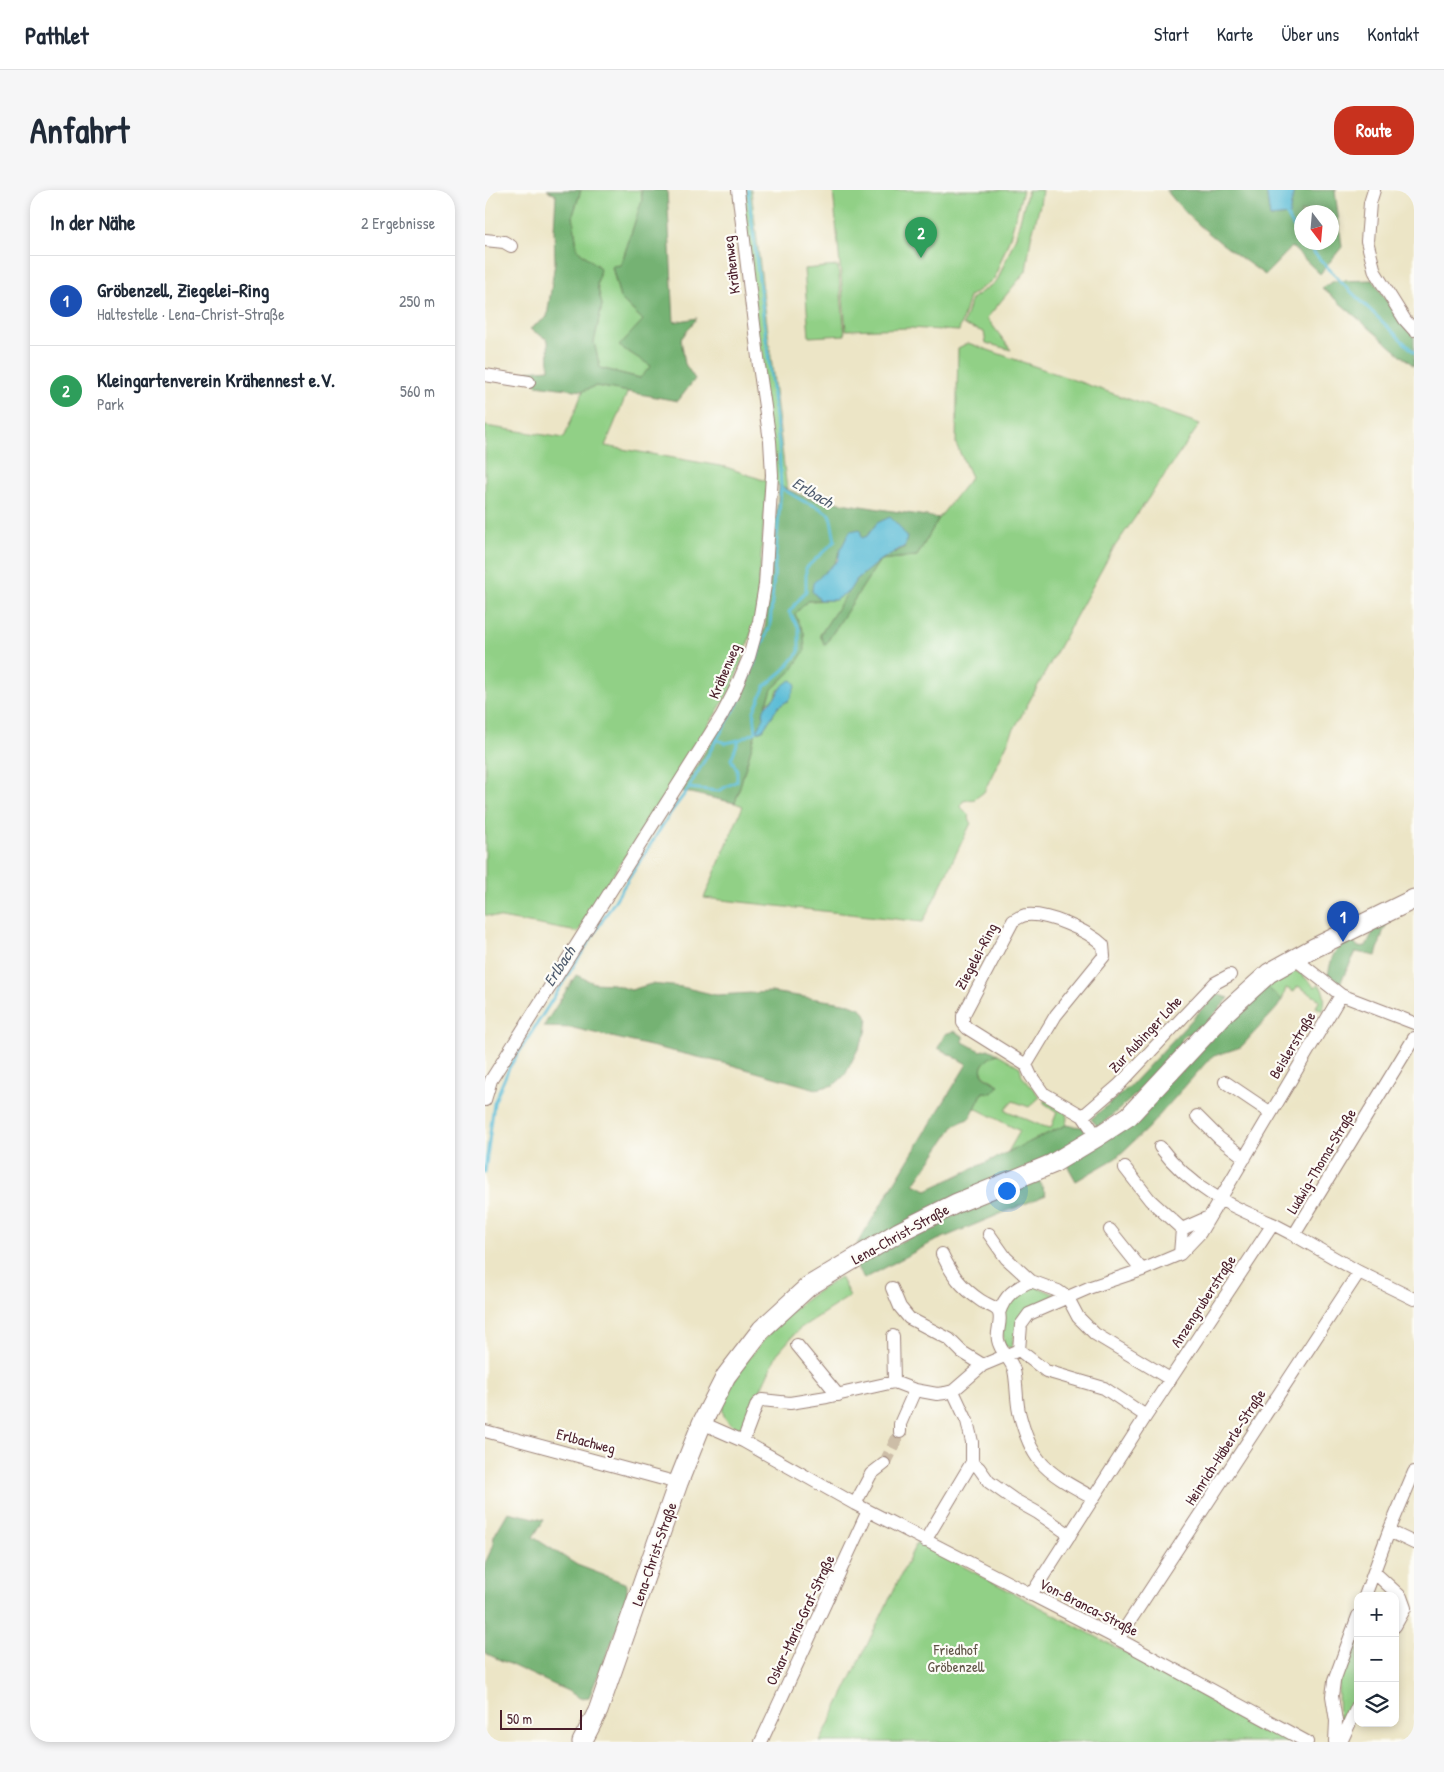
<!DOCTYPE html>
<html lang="de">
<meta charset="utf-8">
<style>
:root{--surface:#fff;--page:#f6f6f7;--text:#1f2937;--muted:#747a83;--line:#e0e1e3;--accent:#c8321e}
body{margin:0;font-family:"Patrick Hand",sans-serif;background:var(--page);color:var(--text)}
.controls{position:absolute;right:15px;bottom:15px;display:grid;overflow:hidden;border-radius:10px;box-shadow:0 2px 8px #0003}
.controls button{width:45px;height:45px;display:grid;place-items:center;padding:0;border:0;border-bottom:1px solid var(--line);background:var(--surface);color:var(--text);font:25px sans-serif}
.compass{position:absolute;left:809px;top:15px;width:45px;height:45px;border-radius:50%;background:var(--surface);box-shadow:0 2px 8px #0003;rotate:164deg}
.scale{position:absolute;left:15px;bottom:12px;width:82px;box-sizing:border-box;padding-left:5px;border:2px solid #4a1f2b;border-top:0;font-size:14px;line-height:18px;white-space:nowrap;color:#4a1f2b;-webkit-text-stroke:4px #fdfcf7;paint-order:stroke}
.you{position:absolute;left:521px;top:1000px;width:18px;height:18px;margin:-12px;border:4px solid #fff;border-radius:50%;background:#1a73e8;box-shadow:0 0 0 8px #1a73e833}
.badge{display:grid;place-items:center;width:32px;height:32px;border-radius:50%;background:var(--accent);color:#fff;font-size:16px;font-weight:700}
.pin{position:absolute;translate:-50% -41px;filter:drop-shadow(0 1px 2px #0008)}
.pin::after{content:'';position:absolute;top:26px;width:18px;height:15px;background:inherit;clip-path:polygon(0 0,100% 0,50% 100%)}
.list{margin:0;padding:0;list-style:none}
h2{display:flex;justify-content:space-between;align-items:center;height:65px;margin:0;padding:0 20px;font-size:21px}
h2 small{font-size:16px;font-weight:400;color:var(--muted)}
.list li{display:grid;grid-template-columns:32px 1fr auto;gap:15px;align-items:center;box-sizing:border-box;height:90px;padding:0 20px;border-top:1px solid var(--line)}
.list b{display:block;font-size:19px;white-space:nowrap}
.list p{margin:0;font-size:16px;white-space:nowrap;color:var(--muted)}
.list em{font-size:16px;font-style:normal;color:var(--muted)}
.icon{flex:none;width:28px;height:28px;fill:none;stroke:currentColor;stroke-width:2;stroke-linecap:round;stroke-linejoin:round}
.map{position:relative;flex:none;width:929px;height:1552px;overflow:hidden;border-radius:20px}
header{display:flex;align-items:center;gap:30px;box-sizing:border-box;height:70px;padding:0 25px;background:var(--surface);border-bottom:1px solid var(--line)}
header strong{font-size:24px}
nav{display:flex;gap:28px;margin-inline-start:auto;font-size:18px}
.intro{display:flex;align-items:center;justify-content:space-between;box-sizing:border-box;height:120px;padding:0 30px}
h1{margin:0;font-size:35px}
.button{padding:12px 22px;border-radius:20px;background:var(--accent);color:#fff;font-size:18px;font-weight:700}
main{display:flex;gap:30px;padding:0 30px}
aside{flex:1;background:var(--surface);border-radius:20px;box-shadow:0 2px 8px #0003}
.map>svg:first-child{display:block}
.green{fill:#91d086;stroke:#6e7858}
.forest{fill:#74b273;stroke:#5f684f;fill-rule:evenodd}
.water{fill:#58bbd6;stroke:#516d80}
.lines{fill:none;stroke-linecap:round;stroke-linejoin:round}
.stream{stroke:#58bbd6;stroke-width:3}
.street-tunnel{stroke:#ccbda7;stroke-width:12;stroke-dasharray:12 6;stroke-linecap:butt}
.street-casing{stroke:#9b8278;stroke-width:14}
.secondary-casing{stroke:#9b8278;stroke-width:21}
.street{stroke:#fff;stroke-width:12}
.secondary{stroke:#fff;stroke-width:19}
.labels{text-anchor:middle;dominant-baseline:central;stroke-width:4.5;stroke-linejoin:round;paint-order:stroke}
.street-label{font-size:15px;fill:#4a1f2b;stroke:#fdfcf7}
.park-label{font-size:15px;fill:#5f5446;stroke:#fdfcf7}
.water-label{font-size:16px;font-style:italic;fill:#505d6f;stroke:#fdfcf7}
</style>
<header>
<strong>Pathlet</strong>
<nav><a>Start</a><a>Karte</a><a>Über uns</a><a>Kontakt</a></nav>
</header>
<div class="intro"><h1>Anfahrt</h1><a class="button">Route</a></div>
<main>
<aside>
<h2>In der Nähe<small>2 Ergebnisse</small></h2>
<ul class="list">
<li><span class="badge" style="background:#1a4fb4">1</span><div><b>Gröbenzell, Ziegelei-Ring</b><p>Haltestelle · Lena-Christ-Straße</p></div><em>250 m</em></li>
<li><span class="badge" style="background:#2e9e5b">2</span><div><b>Kleingartenverein Krähennest e.V.</b><p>Park</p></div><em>560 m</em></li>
</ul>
</aside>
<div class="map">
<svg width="929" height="1552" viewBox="0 0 929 1552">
<rect width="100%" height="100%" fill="#fdfcf7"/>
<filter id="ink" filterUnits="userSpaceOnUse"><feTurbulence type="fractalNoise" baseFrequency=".02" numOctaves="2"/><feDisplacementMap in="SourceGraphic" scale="10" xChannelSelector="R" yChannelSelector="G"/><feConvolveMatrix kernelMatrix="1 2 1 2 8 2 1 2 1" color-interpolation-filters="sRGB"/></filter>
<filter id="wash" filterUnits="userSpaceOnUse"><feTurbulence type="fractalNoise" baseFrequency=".0096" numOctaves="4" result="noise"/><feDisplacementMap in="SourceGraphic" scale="20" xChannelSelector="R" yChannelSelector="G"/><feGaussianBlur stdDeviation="1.12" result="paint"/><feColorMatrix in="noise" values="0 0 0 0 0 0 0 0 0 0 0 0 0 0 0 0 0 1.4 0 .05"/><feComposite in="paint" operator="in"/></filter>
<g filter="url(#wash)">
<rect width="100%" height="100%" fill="#ece5c6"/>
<!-- green -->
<path class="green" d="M 96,0 L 156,0 L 157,10 L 136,75 L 127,77 L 135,108 L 158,130 L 167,177 L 155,188 L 115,178 L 109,152 L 117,115 L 112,94 L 115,78 L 92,59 L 88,25 Z
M 250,0 L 266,0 L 301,292 L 303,299 L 282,291 L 271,430 L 247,498 L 114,707 L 93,742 L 0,725 L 0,236 L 79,248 L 98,201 L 111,196 L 143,201 L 120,256 L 241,277 L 281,291 L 282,253 Z
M 348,0 L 538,0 L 525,47 L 509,89 L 484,107 L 474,141 L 424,138 L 361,140 Z
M 543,0 L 557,0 L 555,15 L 546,48 L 541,81 L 502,128 L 526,160 L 501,153 L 499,142 L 478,135 L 486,109 L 512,91 L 531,46 Z
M 353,76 L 360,145 L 324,147 L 319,79 Z
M 483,153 L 715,234 L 628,359 L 528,541 L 499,602 L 490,609 L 478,611 L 476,617 L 483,624 L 486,633 L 438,732 L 219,708 L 258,616 L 250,613 L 271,542 L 278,540 L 293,517 L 304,510 L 294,499 L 289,508 L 282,513 L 287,499 L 307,480 L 319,443 L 310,424 L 323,411 L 350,410 L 364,401 L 335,445 L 340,455 L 395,370 L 432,366 L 454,328 L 486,287 L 471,254 L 473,158 Z
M 807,779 L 816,784 L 830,797 L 833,794 C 841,802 840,811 838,821 L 831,817 L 835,810 L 813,796 L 809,802 L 801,798 L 797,810 L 781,796 C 791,791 796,782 807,779 Z
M 513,864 L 535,877 L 537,886 L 555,907 L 544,917 L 528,911 L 520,920 L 557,936 L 566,938 L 572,922 L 559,913 L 559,910 L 581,923 L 582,928 L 581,935 L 523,962 L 535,941 L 490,918 L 498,902 L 514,895 C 506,890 490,883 499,873 C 504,868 506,866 513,864 Z
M 355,1087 L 365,1106 L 314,1139 L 292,1164 L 257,1240 C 250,1237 242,1233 239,1226 C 229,1205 281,1146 297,1130 C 314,1113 335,1100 355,1087 Z
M 546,1094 L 578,1108 L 557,1114 L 529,1146 L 527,1158 L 519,1156 L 516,1124 L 519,1113 Z
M 432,1352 L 810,1552 L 335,1552 Z
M 873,1440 L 873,1515 L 854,1552 L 853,1493 Z"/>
<!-- forest -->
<path class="forest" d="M 62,0 L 96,0 L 88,25 L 92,59 L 115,78 L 112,95 L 117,115 L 109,152 L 115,178 L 155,188 L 166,176 L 134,156 L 158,130 L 135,108 L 127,76 L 136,75 L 157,10 L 156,0 L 182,0 L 189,132 L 212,128 L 196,149 L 200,174 L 210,189 L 193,211 L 111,196 L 98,201 L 51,195 L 42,181 L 64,179 L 63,150 L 45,139 L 62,127 L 70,72 L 69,40 L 71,5 Z
M 681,0 L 781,0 L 785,27 L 804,25 L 809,0 L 852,0 L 850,1 L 857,57 L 835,84 L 807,57 L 780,85 C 745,60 708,35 681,0 ZM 816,22 L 846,22 L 846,52 L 816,52 Z
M 888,90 L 914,130 L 929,147 L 929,176 L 837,98 L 849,91 Z
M 294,296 L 323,308 L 454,328 L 432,366 L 395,370 L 340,455 L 335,445 L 371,390 L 395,370 L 420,357 L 392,333 L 382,346 L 355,360 C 351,381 330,383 327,401 L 335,410 L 323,411 L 310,424 L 319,443 L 320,460 L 307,480 L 287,499 L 278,523 L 279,528 L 271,542 L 250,613 L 196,601 L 251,510 L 280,437 Z
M 902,733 L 898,742 L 891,766 L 871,762 L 855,793 L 843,785 C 847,767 847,760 864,750 L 870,753 L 873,757 L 881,756 L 890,738 Z
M 91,785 L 109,793 L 128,794 L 146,800 L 166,794 L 197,797 L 231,805 L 286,802 L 365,814 L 377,819 L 383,828 L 381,843 L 360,885 L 349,895 L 331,899 L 243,874 L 88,838 L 58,837 Z
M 781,796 L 797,810 L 792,818 L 756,857 L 726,867 L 663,938 L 631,968 L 591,991 L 582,975 Z
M 731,804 L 744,808 L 711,844 L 701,844 L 696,850 L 697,857 C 671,886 644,912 613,937 L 606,929 L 644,897 Z
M 469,841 L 478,846 L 478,852 L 495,861 L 503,859 L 513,864 C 506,866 504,868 499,873 C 490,884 506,891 514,895 L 507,903 L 498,902 L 485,928 L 470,935 L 429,994 L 442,1000 L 581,935 L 598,937 L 601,941 L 600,949 L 377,1056 L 372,1054 L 482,874 L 453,858 L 460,844 Z
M 553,988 L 561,1005 L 448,1052 L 379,1089 L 371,1076 L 445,1036 Z
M 23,1322 L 59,1330 L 48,1347 L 92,1375 L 142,1394 L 142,1415 L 104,1507 L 94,1508 L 85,1502 L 0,1463 L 0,1373 L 8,1356 L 9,1346 Z"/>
<!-- water -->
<path class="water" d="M 781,0 L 809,0 L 804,25 L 785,27 Z
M 405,327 L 414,336 L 422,347 L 420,356 L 395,370 L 371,390 L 364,401 L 350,410 L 335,410 L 327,401 L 328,393 L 353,370 L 355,360 L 365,341 L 375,339 L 377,348 L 382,346 L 392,333 Z
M 307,490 L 311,495 L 304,510 L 293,517 L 278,540 L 271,542 L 279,528 C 276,516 284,514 290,507 C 296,500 297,493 307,490 Z"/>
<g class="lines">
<!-- stream -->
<path class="stream" d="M 800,22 L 816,50
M 819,52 L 857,93 L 929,162
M 232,550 L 241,553 L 254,550
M 204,597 L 252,515 L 285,436 L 296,298
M 0,982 L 9,913 L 24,878 L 186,622 L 204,598 L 233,601 L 252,591 L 252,580 L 246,569 L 254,550 L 271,542 L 269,521 L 280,496 L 299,480 L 314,462 L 314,438 L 304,422 L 321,401 L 321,378 L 350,351 L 345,325 L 333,317 L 318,311 L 296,298 L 294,254 L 263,0"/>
</g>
</g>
<g filter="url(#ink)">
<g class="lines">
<!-- street-tunnel -->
<path class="street-tunnel" d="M 399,1274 L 415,1242"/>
<!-- street casing -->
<g class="street-casing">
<path id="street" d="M 889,0 L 885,13 L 882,51 L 890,82 L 920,130 L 929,140
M 0,50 L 19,52 L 26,56
M 0,185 L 44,192
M 810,769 L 856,805 L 929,833
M 929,848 L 809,1045 L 874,1082 L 929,1109
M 541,875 L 482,838 L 478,833 L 478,826 L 528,731 C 533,728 537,725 542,725 C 562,723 604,741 618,755 L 619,766 L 571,825 L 541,875 L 546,886 L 558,903 L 598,926 L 612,947
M 740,892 L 786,923
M 0,910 L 6,890 L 237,525 L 250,500 L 264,467 L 274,431 L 280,395 L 287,285 L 285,251 L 274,176 L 253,0
M 598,926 L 634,895 L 730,793 L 745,785
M 712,926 L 734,948 L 760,968
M 675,957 C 705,997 742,1015 788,1034
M 640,978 L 665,1010 L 697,1039
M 625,1040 L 657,1080
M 504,1044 L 521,1068 L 546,1091 L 573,1101 L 583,1108 L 593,1127 L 610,1144 L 685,1189
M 457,1064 C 467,1085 476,1097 495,1110 C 500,1114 512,1117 514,1123 C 517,1132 511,1142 513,1150 C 515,1162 526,1169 529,1180 C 532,1193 531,1208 534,1222 C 538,1238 544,1258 555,1271 C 568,1287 591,1298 609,1308
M 695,1064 L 697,1039 L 724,1027
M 407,1098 L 415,1117 L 424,1128 L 464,1149 L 477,1162 L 498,1175
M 514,1123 C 520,1105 529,1099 546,1091
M 408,1146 L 409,1192
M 312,1155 L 353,1205
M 534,1160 L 561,1181 L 619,1198 L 661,1226
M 217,1233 L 258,1251 L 370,1314 L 633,1449 L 822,1552
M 0,1241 L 193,1293
M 415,1242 L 415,1234 L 430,1200
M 258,1251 L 272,1214 L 277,1210 L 305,1213 L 342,1207 L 409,1192 L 430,1200 L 452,1204 L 460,1203 L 468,1201 L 498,1175 L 534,1160 L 536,1135 L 544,1124 L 606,1097 L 657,1080 L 695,1064 L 715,1043 L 856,805
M 487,1272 L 494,1278 L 504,1292 L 528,1309 L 553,1323 L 585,1345
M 370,1314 L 386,1284 L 399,1274
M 904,1341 L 929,1353
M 440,1351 L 487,1272 L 487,1252 L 482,1231 L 468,1201
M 889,1382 L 916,1407 L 920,1418 L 910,1436
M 546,1405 L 661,1226 L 788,1034 L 809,1045
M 880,1406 L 904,1341 L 929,1282
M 633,1449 L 874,1082
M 276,1552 L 383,1321
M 850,1552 L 851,1531 L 847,1506 L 849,1491 L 873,1426
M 856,1552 L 873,1515"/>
</g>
<!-- secondary casing -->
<g class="secondary-casing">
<path id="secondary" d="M 97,1552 L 113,1521 L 193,1293 L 217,1233 L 241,1186 L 277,1139 L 324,1096 L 414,1042 L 472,1013 L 567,974 L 612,947 L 644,926 L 742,821 L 784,783 L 829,758 L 929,709"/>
</g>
<!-- street -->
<use href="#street" class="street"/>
<!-- secondary -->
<use href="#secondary" class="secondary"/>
</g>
</g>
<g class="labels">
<!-- street labels -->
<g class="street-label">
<text transform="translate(246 75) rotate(-97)">Krähenweg</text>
<text transform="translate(239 481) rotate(-67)">Krähenweg</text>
<text transform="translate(491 766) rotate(-62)">Ziegelei-Ring</text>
<text transform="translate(660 844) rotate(-47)">Zur Aubinger Lohe</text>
<text transform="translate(807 855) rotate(-59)">Beislerstraße</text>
<text transform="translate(836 971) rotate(-59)">Ludwig-Thoma-Straße</text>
<text transform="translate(415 1044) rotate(-29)">Lena-Christ-Straße</text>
<text transform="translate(718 1111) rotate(-57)">Anzengruberstraße</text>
<text transform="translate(101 1251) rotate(15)">Erlbachweg</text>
<text transform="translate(740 1257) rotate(-57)">Heinrich-Häberle-Straße</text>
<text transform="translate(169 1364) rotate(-71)">Lena-Christ-Straße</text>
<text transform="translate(604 1417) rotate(27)">Von-Branca-Straße</text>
<text transform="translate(315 1430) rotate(-65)">Oskar-Maria-Graf-Straße</text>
</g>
<!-- park labels -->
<g class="park-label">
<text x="471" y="1459">Friedhof<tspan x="471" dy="17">Gröbenzell</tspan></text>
</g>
<!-- water labels -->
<g class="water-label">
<text transform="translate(328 302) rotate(31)">Erlbach</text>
<text transform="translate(74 776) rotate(-57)">Erlbach</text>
</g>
</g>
</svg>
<div class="controls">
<button>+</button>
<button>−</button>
<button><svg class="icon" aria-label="layers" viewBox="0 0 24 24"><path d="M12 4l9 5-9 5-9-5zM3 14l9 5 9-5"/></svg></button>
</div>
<svg class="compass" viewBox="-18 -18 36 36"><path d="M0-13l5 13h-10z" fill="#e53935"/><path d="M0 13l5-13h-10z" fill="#747a83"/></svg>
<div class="scale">50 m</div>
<div class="you"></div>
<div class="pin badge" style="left:858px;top:752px;background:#1a4fb4">1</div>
<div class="pin badge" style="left:436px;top:68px;background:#2e9e5b">2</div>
</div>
</main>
